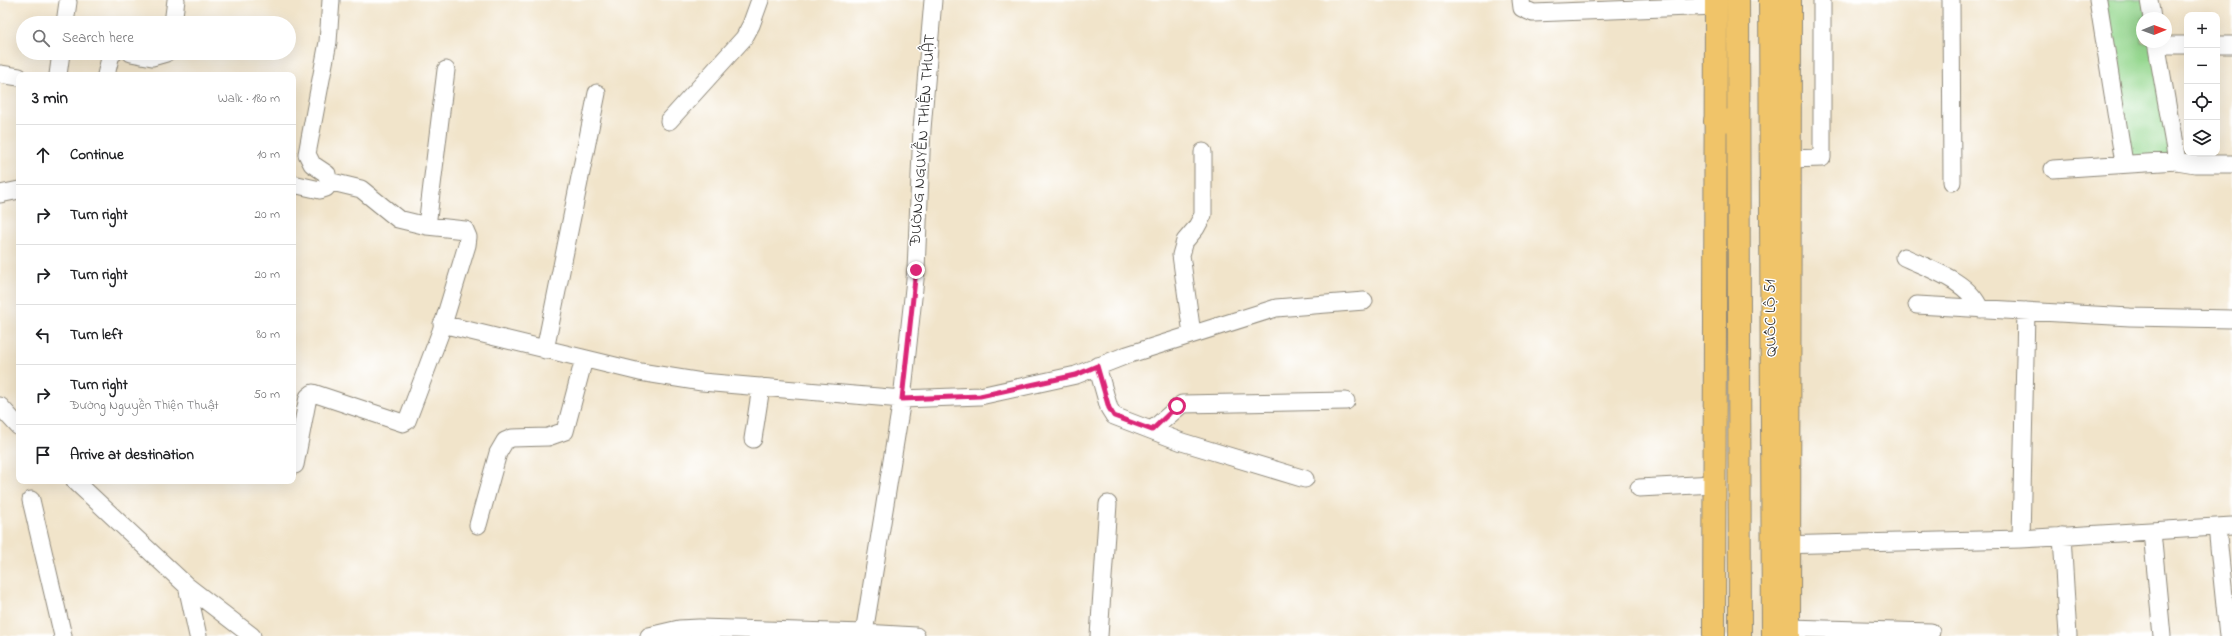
<!DOCTYPE html>
<meta charset="utf-8">
<style>
:root{--surface:#fff;--page:#f6f6f6;--text:#202124;--muted:#757577;--line:#e0e0e0}
body{margin:0;font-family:"Indie Flower",sans-serif;background:var(--page);color:var(--text)}
.controls{position:absolute;right:12px;top:12px;display:grid;overflow:hidden;border-radius:8px;box-shadow:0 4px 16px #0002}
.controls button{width:36px;height:36px;display:grid;place-items:center;padding:0;border:0;border-bottom:1px solid var(--line);background:var(--surface);color:var(--text);font:20px sans-serif}
.compass{position:absolute;left:2136px;top:12px;width:36px;height:36px;border-radius:50%;background:var(--surface);box-shadow:0 4px 16px #0002;rotate:89deg}
.stop{position:absolute;width:12px;height:12px;margin:-9px;border:3px solid #db2777;border-radius:50%;background:#fff}
.stop.end{background:#db2777;border-color:#fff;box-shadow:0 1px 4px #0008}
.list{margin:0;padding:0;list-style:none}
h2{display:flex;justify-content:space-between;align-items:center;height:52px;margin:0;padding:0 16px;font-size:17px}
h2 small{font-size:13px;font-weight:400;color:var(--muted)}
.list li{display:grid;grid-template-columns:26px 1fr auto;gap:12px;align-items:center;box-sizing:border-box;height:60px;padding:0 16px;border-top:1px solid var(--line)}
.list b{display:block;font-size:15px;white-space:nowrap}
.list p{margin:0;font-size:13px;white-space:nowrap;color:var(--muted)}
.list em{font-size:13px;font-style:normal;color:var(--muted)}
.icon{flex:none;width:22px;height:22px;fill:none;stroke:currentColor;stroke-width:2;stroke-linecap:round;stroke-linejoin:round}
.map{position:relative;flex:none;width:2232px;height:636px;overflow:hidden}
.search{position:absolute;background:var(--surface);box-shadow:0 4px 16px #0002;left:16px;top:16px;width:280px;height:44px;display:flex;align-items:center;gap:10px;box-sizing:border-box;padding:0 14px;border-radius:22px;color:var(--muted);font-size:15px}
.panel{position:absolute;background:var(--surface);box-shadow:0 4px 16px #0002;left:16px;top:72px;width:280px;height:412px;border-radius:8px}
.map>svg:first-child{display:block}
.green{fill:#96d890;stroke:#60825e}
.lines{fill:none;stroke-linecap:round;stroke-linejoin:round}
.street-casing{stroke:#8e887a;stroke-width:19}
.primary-casing{stroke:#8e887a;stroke-width:24}
.highway-casing{stroke:#8e887a;stroke-width:24}
.street{stroke:#fff;stroke-width:17}
.primary{stroke:#f0c469;stroke-width:22}
.highway{stroke:#f0c469;stroke-width:22}
.route{stroke:#db2777;stroke-width:5}
.labels{text-anchor:middle;dominant-baseline:central;stroke-width:3;stroke-linejoin:round;paint-order:stroke}
.street-label{font-size:16px;fill:#2b2b2b;stroke:#fff}
</style>
<div class="map">
<svg width="2232" height="636" viewBox="0 0 2232 636">
<rect width="100%" height="100%" fill="#fff"/>
<filter id="ink" filterUnits="userSpaceOnUse"><feTurbulence type="fractalNoise" baseFrequency=".025" numOctaves="2"/><feDisplacementMap in="SourceGraphic" scale="8" xChannelSelector="R" yChannelSelector="G"/><feConvolveMatrix kernelMatrix="1 2 1 2 8 2 1 2 1" color-interpolation-filters="sRGB"/></filter>
<filter id="wash" filterUnits="userSpaceOnUse"><feTurbulence type="fractalNoise" baseFrequency=".012" numOctaves="4" result="noise"/><feDisplacementMap in="SourceGraphic" scale="16" xChannelSelector="R" yChannelSelector="G"/><feGaussianBlur stdDeviation="0.9" result="paint"/><feColorMatrix in="noise" values="0 0 0 0 0 0 0 0 0 0 0 0 0 0 0 0 0 1.4 0 .05"/><feComposite in="paint" operator="in"/></filter>
<g filter="url(#wash)">
<rect width="100%" height="100%" fill="#f1e4ca"/>
<!-- green -->
<path class="green" d="M 2104,0 L 2144,0 L 2147,18 L 2142,18 L 2142,42 L 2151,42 L 2170,155 L 2129,157 Z"/>
</g>
<g filter="url(#ink)">
<g class="lines">
<!-- street casing -->
<g class="street-casing">
<path id="street" d="M 1521,0 L 1522,8 L 1533,13 L 1716,6
M 1951,0 L 1952,182
M 2098,0 L 2124,163
M 2149,0 L 2152,18
M 65,23 L 68,2
M 173,23 L 176,0
M 2156,42 L 2177,161
M 2157,45 L 2187,45
M 2217,45 L 2232,45
M 131,53 L 152,57 L 166,53
M 0,74 L 19,77
M 58,75 L 61,53
M 106,75 L 111,54 L 114,53
M 669,121 L 744,38 L 751,25 L 760,0
M 1789,159 L 1822,158 L 1822,0
M 2053,169 L 2177,161 L 2195,164 L 2232,164
M 328,181 L 327,174 L 312,164 L 307,154 L 328,42 L 331,0
M 293,184 L 320,190 L 326,188 L 328,181 L 361,189 L 398,219 L 427,226 L 465,230 L 468,237 L 467,245 L 441,331 L 407,421 L 403,423 L 313,393 L 308,397 L 295,465
M 0,194 L 19,190
M 427,226 L 446,70
M 1904,257 C 1929,269 1969,281 1980,309
M 1917,305 L 2130,317 L 2232,319
M 442,324 L 640,372 L 702,382 L 902,399 L 980,396 L 1076,375 L 1127,355 L 1276,308 L 1364,301
M 1192,334 L 1181,255 L 1185,241 L 1196,228 L 1203,215 L 1203,152
M 545,350 L 597,93
M 1097,366 L 1109,408 L 1114,416 L 1182,442 L 1305,479
M 0,406 L 19,427
M 1152,430 L 1182,404 L 1346,401
M 753,439 L 761,387
M 75,481 L 187,586 L 252,636
M 1639,488 L 1714,484
M 31,500 L 63,636
M 478,525 L 498,453 L 505,441 L 512,438 L 548,437 L 565,431 L 584,359
M 2217,527 L 2228,636
M 2152,532 L 2162,636
M 2062,536 L 2068,636
M 2021,539 L 2026,311
M 1777,545 L 2021,539 L 2232,526
M 187,586 L 198,636
M 1789,628 L 1931,632
M 649,636 L 679,629 L 699,628 L 864,633 L 864,636
M 916,636 L 864,633 L 902,399 L 916,270 L 922,129 L 933,0
M 1099,636 L 1108,504"/>
</g>
<!-- primary casing -->
<g class="primary-casing">
<path id="primary" d="M 1714,636 L 1716,0
M 1789,636 L 1790,0"/>
</g>
<!-- highway casing -->
<g class="highway-casing">
<path id="highway" d="M 1738,0 L 1740,636
M 1770,0 L 1773,636
M 1715,121 L 1738,120"/>
</g>
<!-- street -->
<use href="#street" class="street"/>
<!-- primary -->
<use href="#primary" class="primary"/>
<!-- highway -->
<use href="#highway" class="highway"/>
</g>
</g>
<g class="lines" filter="url(#ink)">
<!-- route -->
<path class="route" d="M 916,270 L 902,399 L 980,396 L 1076,375 L 1097,366 L 1109,408 L 1114,416 L 1152,430 L 1177,406"/>
</g>
<g class="labels">
<!-- street labels -->
<g class="street-label">
<text transform="translate(923 140) rotate(-86)">ĐƯỜNG NGUYỄN THIỆN THUẬT</text>
<text transform="translate(1771 318) rotate(-91)">QUỐC LỘ 51</text>
</g>
</g>
</svg>
<div class="controls">
<button>+</button>
<button>−</button>
<button><svg class="icon" aria-label="locate" viewBox="0 0 24 24"><circle cx="12" cy="12" r="6"/><path d="M12 2v4M12 18v4M2 12h4M18 12h4"/></svg></button>
<button><svg class="icon" aria-label="layers" viewBox="0 0 24 24"><path d="M12 4l9 5-9 5-9-5zM3 14l9 5 9-5"/></svg></button>
</div>
<svg class="compass" viewBox="-18 -18 36 36"><path d="M0-13l5 13h-10z" fill="#e53935"/><path d="M0 13l5-13h-10z" fill="#757577"/></svg>
<div class="stop" style="left:1177px;top:406px"></div>
<div class="stop end" style="left:916px;top:270px"></div>
<div class="search"><svg class="icon" aria-label="search" viewBox="0 0 24 24"><circle cx="10" cy="10" r="6"/><path d="M15 15l6 6"/></svg>Search here</div>
<section class="panel">
<h2>3 min<small>Walk · 180 m</small></h2>
<ul class="list">
<li><svg class="icon" aria-label="ahead" viewBox="0 0 24 24"><path d="M12 20V5M6 11l6-6 6 6"/></svg><div><b>Continue</b></div><em>10 m</em></li>
<li><svg class="icon" aria-label="right" viewBox="0 0 24 24"><path d="M7 20v-9h11M14 6l5 5-5 5"/></svg><div><b>Turn right</b></div><em>20 m</em></li>
<li><svg class="icon" aria-label="right" viewBox="0 0 24 24"><path d="M7 20v-9h11M14 6l5 5-5 5"/></svg><div><b>Turn right</b></div><em>20 m</em></li>
<li><svg class="icon" aria-label="left" viewBox="0 0 24 24"><path d="M17 20v-9H6M10 6l-5 5 5 5"/></svg><div><b>Turn left</b></div><em>80 m</em></li>
<li><svg class="icon" aria-label="right" viewBox="0 0 24 24"><path d="M7 20v-9h11M14 6l5 5-5 5"/></svg><div><b>Turn right</b><p>Đường Nguyễn Thiện Thuật</p></div><em>50 m</em></li>
<li><svg class="icon" aria-label="arrive" viewBox="0 0 24 24"><path d="M6 21V4h12l-3 4 3 4H6"/></svg><div><b>Arrive at destination</b></div></li>
</ul>
</section>
</div>
